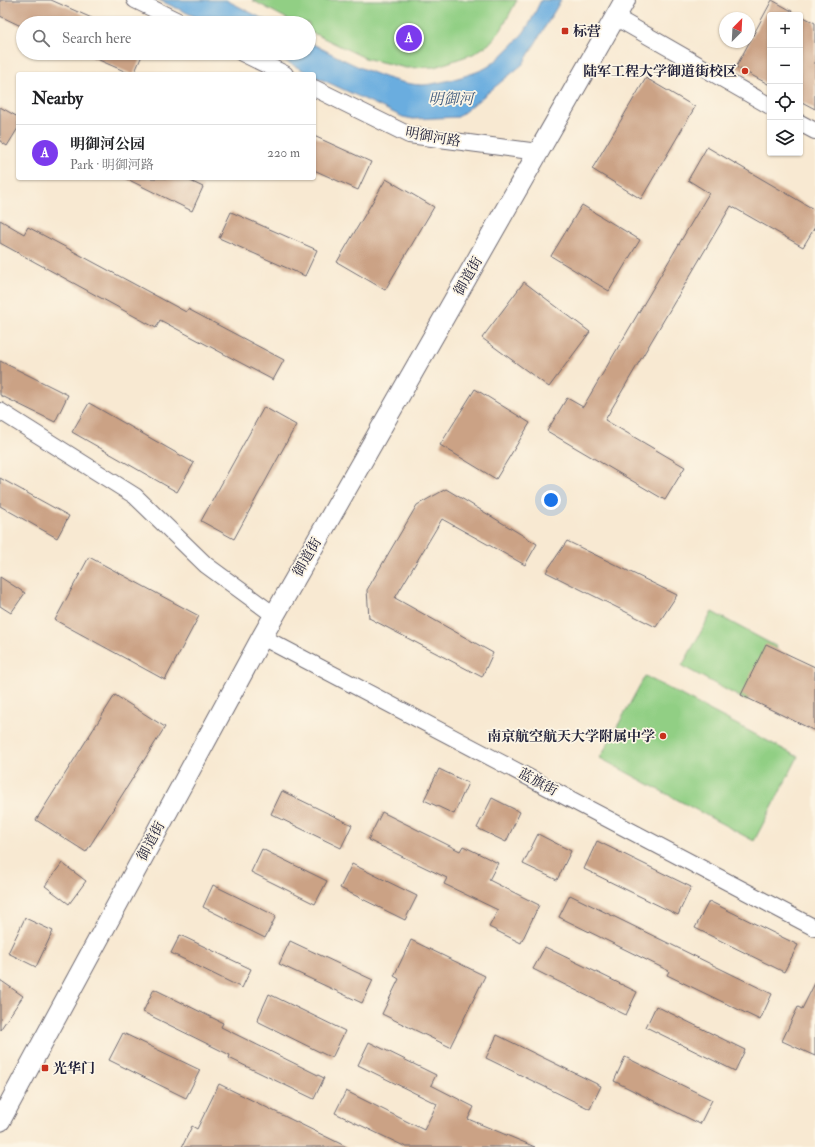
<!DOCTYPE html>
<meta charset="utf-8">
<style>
:root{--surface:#fff;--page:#f6f6f6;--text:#202124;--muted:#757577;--line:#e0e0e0;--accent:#7c3aed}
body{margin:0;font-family:"IM FELL Double Pica","Noto Serif SC",serif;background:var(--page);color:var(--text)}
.controls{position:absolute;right:12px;top:12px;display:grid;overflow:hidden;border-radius:4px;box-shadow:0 1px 3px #0004}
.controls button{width:36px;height:36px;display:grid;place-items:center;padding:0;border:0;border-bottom:1px solid var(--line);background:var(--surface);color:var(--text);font:20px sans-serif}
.compass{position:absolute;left:719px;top:12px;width:36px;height:36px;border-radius:50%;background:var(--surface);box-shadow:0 1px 3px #0004;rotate:24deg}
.you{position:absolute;left:551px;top:500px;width:14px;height:14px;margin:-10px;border:3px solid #fff;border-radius:50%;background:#1a73e8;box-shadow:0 0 0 6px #1a73e833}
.badge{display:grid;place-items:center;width:26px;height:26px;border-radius:50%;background:var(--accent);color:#fff;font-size:13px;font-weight:700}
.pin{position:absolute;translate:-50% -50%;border:2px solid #fff;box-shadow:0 1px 4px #0006}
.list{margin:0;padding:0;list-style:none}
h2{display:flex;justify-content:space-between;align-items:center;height:52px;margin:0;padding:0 16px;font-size:17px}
h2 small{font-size:13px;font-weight:400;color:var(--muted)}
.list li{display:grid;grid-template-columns:26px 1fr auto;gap:12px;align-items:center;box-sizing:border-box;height:56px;padding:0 16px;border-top:1px solid var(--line)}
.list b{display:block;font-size:15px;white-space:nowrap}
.list p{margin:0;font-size:13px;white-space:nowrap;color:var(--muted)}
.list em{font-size:13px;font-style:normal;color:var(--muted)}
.icon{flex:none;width:22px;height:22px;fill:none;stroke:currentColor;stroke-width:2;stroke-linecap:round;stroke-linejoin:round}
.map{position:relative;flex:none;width:815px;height:1147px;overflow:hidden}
.search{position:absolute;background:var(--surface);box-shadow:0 1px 3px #0004;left:16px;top:16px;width:300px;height:44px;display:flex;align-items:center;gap:10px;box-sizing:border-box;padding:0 14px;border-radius:22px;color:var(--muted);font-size:15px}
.panel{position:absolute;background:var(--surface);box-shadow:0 1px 3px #0004;left:16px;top:72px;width:300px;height:108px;border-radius:4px}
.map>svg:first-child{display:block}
.green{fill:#91cf84;stroke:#5a7860}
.water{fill:#6aaddf;stroke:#46688d}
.building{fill:#cba285}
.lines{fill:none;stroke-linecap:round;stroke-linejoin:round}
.minor-casing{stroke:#6d6870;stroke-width:18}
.major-casing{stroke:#6d6870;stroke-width:22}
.minor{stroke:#fff;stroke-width:16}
.major{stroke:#fff;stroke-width:20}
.poi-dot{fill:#c8321e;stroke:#fcf5e5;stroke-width:1.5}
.labels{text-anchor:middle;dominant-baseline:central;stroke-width:3.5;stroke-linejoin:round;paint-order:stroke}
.poi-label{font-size:14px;font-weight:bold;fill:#22223b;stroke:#fcf5e5;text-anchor:start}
.street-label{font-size:14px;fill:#22223b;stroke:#fcf5e5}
.water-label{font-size:15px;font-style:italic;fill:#3f5a7d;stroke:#fcf5e5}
</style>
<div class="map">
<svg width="815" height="1147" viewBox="0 0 815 1147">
<rect width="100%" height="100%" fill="#fcf5e5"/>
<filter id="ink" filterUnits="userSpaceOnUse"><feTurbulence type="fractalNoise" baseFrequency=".025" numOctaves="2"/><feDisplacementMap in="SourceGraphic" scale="8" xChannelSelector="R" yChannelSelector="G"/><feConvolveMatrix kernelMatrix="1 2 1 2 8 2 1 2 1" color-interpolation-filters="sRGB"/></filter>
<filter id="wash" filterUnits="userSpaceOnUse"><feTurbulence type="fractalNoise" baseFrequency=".012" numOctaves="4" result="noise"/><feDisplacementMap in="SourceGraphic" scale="16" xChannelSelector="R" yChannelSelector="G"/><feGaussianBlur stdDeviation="0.9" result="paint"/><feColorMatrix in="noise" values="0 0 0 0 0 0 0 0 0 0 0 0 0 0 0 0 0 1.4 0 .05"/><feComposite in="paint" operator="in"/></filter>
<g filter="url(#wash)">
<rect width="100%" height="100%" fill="#f8e9d2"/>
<!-- green -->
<path class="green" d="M 252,0 L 517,0 L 501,30 L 489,44 L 473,54 L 435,67 L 406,68 L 365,58 L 309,31 L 309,23 L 295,23 Z
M 712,612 L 777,647 L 747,701 L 682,666 Z
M 645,676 L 798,757 L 754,841 L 600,758 Z"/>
<!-- water -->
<path class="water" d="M 159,0 L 226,0 L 271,23 L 209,23 Z
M 541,0 L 561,0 L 523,64 L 458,117 L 413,119 L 403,117 L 314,76 L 314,74 L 310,74 L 270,53 L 309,53 L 309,42 C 340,58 387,84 422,85 C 435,85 480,73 489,66 C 497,61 519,39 524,32 C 531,23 536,10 541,0 Z"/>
<g id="blocks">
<!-- building -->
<path class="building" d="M 0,0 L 51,0 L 103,23 L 23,23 L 23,27 L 0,16 Z
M 772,0 L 799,15 L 770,15 L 770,85 L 736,67 Z
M 800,15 L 815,23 L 815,109 L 800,101 Z
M 83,53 L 143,53 L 134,74 L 131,74 Z
M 646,78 L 695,107 L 641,199 L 592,169 Z
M 0,107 L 18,117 L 18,128 L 7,146 L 0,141 Z
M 314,136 L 371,162 L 358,190 L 314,170 Z
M 707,147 L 815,210 L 815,227 L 803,247 L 731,206 L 605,420 L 685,467 L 665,500 L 547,431 L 567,398 L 583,407 L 709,193 L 688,180 Z
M 125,178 L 184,178 L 203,187 L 192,211 Z
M 386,179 L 434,207 L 385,290 L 337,262 Z
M 582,205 L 640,240 L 609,291 L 551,256 Z
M 231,212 L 317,250 L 305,276 L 219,238 Z
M 0,220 L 24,234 L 28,227 L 186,312 L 188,309 L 284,360 L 273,380 L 160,320 L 156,328 L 0,243 Z
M 524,282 L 590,332 L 549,387 L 482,338 Z
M 0,361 L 68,395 L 55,422 L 0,395 Z
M 475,389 L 530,423 L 496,479 L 440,445 Z
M 89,403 L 194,463 L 177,492 L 72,432 Z
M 264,407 L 296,425 L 234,539 L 201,521 Z
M 0,478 L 69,516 L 57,538 L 0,506 Z
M 446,489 L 537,544 L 525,565 L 442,519 L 395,598 L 493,653 L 482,677 L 369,618 L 367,590 L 417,505 Z
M 567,541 L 677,595 L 656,627 L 546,572 Z
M 89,557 L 199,616 L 165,680 L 55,620 Z
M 0,577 L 25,593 L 11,613 L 0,606 Z
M 766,644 L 815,667 L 815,731 L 741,695 Z
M 115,695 L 165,727 L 86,852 L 36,820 Z
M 439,769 L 468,783 L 454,814 L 424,800 Z
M 282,791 L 352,825 L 341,848 L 271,814 Z
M 492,798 L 520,812 L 506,842 L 477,828 Z
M 382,812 L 460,851 L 463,846 L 498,863 L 489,880 L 539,905 L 521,943 L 489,927 L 498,910 L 444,884 L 447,878 L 368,840 Z
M 538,834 L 571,851 L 557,880 L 523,864 Z
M 597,841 L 691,887 L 678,915 L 584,869 Z
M 262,849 L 327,881 L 315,904 L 251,872 Z
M 62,863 L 86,881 L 69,904 L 45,886 Z
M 352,864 L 417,896 L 405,920 L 340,888 Z
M 213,885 L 276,916 L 265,938 L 203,907 Z
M 570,895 L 772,994 L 760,1020 L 667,975 L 669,971 L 559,917 Z
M 709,901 L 798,945 L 784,972 L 695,928 Z
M 25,918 L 53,931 L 36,967 L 8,953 Z
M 180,935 L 251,969 L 242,988 L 171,953 Z
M 411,940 L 485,976 L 450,1047 L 382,1014 L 399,979 L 394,976 Z
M 290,941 L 373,980 L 362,1003 L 279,964 Z
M 545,947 L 637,992 L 626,1015 L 533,969 Z
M 0,980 L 23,996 L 0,1030 Z
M 815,983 L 815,1056 L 782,1041 L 798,1007 L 802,1009 Z
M 154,989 L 223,1023 L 221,1027 L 324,1078 L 314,1099 L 229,1058 L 230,1055 L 143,1012 Z
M 269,994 L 345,1031 L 332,1058 L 257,1021 Z
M 656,1006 L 745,1050 L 735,1071 L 646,1027 Z
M 123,1033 L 200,1070 L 186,1098 L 109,1060 Z
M 497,1035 L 601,1086 L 590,1109 L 486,1058 Z
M 369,1042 L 436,1075 L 431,1085 L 474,1107 L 468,1119 L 535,1147 L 406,1147 L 335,1113 L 346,1091 L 424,1130 L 437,1104 L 358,1065 Z
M 625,1057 L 712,1100 L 700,1124 L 614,1081 Z
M 219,1084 L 347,1147 L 182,1147 L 192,1126 L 197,1129 Z"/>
</g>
</g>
<g filter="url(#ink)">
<use href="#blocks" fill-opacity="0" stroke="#6d6870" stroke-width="1"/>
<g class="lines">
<!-- minor casing -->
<g class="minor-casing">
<path id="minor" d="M 135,0 L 182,23
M 615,17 L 770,106
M 242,53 L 285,74
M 314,88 L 409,135 L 538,152
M 800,123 L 815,131
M 0,411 L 135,496 L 206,565 L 274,615
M 262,637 L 815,928"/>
</g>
<!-- major casing -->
<g class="major-casing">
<path id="major" d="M 0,1121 L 262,637 L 625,0"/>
</g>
<!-- minor -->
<use href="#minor" class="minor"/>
<!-- major -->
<use href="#major" class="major"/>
</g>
</g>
<!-- markers -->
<g class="poi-dot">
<rect x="561" y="27" width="8" height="8" rx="2"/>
<circle cx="745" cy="71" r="4"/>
<circle cx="663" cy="736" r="4"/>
<rect x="41" y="1064" width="8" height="8" rx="2"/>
</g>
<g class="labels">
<!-- poi labels -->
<g class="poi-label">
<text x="573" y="31">标营</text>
<text x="737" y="71" text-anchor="end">陆军工程大学御道街校区</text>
<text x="655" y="736" text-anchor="end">南京航空航天大学附属中学</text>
<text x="53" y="1068">光华门</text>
</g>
<!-- street labels -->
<g class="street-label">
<text transform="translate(433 137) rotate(10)">明御河路</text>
<text transform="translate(468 276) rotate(-60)">御道街</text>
<text transform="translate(307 557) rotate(-60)">御道街</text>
<text transform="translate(538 782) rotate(28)">蓝旗街</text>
<text transform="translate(151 841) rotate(-62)">御道街</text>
</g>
<!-- water labels -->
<g class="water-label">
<text x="451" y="99">明御河</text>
</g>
</g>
</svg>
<div class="controls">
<button>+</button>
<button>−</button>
<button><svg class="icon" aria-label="locate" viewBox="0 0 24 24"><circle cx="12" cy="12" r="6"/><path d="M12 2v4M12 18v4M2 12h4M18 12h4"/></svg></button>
<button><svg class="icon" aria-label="layers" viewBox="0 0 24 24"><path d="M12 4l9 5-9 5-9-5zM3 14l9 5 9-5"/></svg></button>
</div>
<svg class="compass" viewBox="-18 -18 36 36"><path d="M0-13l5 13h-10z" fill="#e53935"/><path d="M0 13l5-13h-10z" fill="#757577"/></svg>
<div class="you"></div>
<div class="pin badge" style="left:409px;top:38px">A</div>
<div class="search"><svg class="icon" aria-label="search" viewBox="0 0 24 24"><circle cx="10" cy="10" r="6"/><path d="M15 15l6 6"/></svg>Search here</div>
<section class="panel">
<h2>Nearby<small></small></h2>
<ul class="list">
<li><span class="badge">A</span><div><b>明御河公园</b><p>Park · 明御河路</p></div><em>220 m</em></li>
</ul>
</section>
</div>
